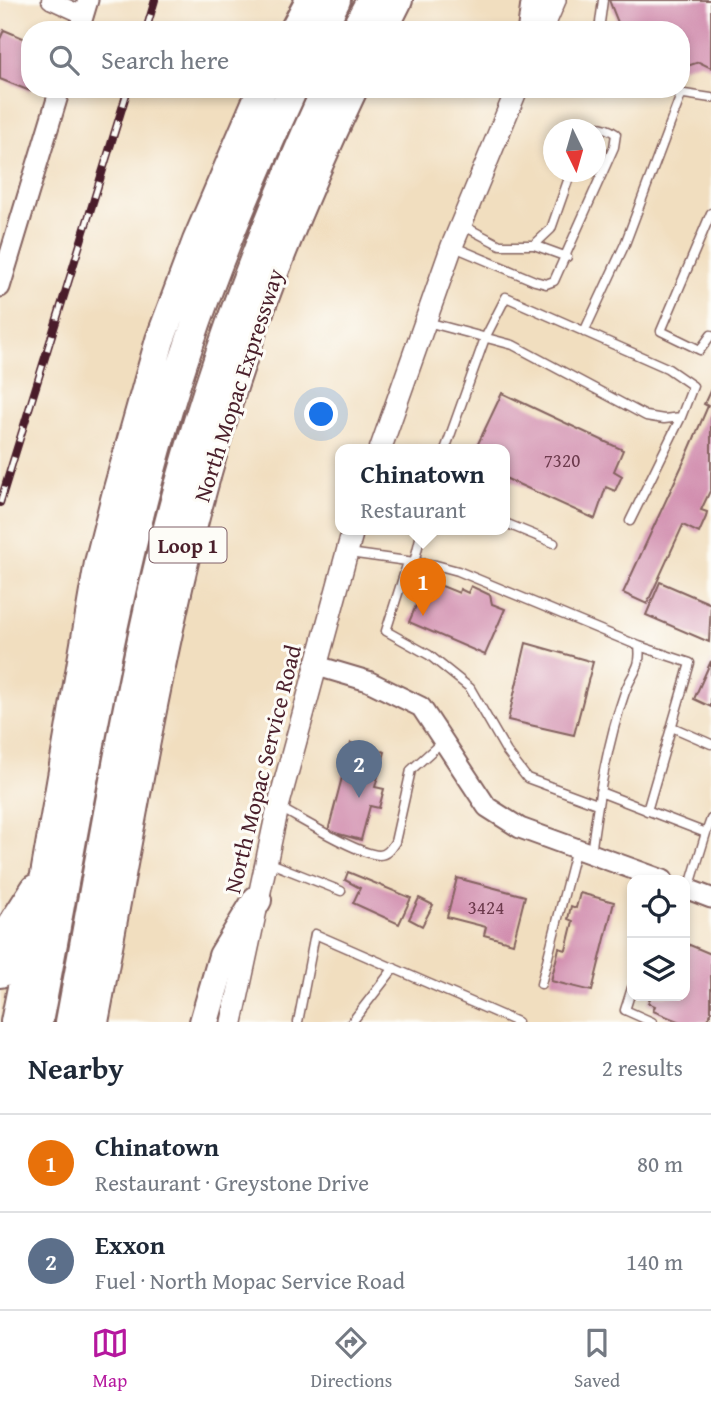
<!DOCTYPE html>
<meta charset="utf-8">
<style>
:root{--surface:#fff;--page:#f2f2f3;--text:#1f2937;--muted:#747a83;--line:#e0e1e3;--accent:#b5179e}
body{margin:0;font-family:"Gentium Book Plus",serif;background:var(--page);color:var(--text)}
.controls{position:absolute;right:21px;bottom:21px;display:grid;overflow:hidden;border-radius:14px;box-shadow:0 4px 10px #0003}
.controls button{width:63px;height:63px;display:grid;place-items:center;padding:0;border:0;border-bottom:2px solid var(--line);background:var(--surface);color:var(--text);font:35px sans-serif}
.compass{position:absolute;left:543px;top:119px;width:63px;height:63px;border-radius:50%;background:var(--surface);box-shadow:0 4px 10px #0003;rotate:175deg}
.you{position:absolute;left:322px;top:415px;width:24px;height:24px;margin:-18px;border:5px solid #fff;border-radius:50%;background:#1a73e8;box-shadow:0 0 0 10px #1a73e833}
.badge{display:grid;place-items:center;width:46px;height:46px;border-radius:50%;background:var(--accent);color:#fff;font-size:23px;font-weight:700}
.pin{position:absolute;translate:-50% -58px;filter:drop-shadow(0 2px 4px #0008)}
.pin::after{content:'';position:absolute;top:37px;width:24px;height:21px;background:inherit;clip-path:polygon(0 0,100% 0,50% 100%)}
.popup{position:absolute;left:335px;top:444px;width:175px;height:91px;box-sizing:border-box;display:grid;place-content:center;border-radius:14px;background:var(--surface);filter:drop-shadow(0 2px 5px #0005);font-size:23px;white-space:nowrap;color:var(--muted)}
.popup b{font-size:26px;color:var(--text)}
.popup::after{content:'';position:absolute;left:50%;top:100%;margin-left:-14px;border:14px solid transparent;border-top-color:var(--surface)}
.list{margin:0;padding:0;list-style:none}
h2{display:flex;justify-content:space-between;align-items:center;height:91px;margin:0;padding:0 28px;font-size:30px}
h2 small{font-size:23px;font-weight:400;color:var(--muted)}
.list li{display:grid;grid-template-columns:46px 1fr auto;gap:21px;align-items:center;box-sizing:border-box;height:98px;padding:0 28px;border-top:2px solid var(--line)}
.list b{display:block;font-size:26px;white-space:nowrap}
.list p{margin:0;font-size:23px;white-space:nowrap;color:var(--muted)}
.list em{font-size:23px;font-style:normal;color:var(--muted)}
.icon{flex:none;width:38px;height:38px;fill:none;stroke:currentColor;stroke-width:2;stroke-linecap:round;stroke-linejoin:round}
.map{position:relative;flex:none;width:711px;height:1022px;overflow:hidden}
.search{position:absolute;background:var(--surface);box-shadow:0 4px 10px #0003;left:21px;right:21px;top:21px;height:77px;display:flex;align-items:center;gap:18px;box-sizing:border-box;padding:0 24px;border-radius:28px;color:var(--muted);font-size:26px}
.sheet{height:287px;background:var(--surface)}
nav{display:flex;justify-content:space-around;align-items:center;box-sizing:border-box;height:98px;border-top:2px solid var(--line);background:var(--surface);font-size:19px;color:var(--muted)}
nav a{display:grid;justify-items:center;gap:4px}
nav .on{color:var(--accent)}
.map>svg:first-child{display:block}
.building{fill:#d18dae}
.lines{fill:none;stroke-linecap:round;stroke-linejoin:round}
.service-casing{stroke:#84625f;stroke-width:11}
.minor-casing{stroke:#84625f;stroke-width:19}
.tertiary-casing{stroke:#84625f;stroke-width:23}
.secondary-casing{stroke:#84625f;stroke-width:24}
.motorway-casing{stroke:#84625f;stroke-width:32}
.service{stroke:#fff;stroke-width:8}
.minor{stroke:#fff;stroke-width:16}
.tertiary{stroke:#fff;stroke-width:19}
.secondary{stroke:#fff;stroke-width:21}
.motorway{stroke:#fff;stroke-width:28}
.rail-casing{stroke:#4a1f2b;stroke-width:8}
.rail{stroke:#fdfcf7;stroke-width:5;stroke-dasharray:16;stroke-linecap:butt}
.labels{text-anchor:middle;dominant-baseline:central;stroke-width:6;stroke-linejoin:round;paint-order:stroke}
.number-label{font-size:19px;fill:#6c3a4c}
.shield{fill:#fdfcf7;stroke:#806168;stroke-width:2}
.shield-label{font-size:21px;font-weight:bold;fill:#4a1f2b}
.street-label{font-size:23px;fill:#4a1f2b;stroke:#fdfcf7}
</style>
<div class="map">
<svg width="711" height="1022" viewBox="0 0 711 1022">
<rect width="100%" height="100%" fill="#fdfcf7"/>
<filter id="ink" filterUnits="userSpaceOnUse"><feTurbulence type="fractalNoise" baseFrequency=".0143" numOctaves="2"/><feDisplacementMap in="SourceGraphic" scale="14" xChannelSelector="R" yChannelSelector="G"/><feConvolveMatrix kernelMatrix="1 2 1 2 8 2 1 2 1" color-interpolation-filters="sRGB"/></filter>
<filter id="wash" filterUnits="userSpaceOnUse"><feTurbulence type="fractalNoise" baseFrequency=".00686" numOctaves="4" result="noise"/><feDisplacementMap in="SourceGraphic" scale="28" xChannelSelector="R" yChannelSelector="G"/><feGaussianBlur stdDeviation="1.57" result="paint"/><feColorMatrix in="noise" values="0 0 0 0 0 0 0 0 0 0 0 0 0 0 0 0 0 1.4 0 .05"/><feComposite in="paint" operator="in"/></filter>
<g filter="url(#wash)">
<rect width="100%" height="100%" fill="#f1debf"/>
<g id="blocks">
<!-- building -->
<path class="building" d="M 609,0 L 711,0 L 711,68 L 699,62 L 681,68 L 681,30 L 621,30 Z
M 4,30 L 30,41 L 30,91 L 0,79 L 0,39 Z
M 711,389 L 711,489 L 701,510 L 707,512 L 706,517 L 699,533 L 683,525 L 647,604 L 623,593 L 686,457 L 708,406 L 704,404 Z
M 502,393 L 623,450 L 614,471 L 622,476 L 615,491 L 606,487 L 595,519 L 505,478 L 505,450 L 475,450 Z
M 427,580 L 459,593 L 460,589 L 468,593 L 471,586 L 490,595 L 492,604 L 505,609 L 485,655 L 409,622 Z
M 660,582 L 711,604 L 709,642 L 646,615 Z
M 526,643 L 593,662 L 574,735 L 508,720 Z
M 711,661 L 711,707 L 694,699 Z
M 351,743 L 385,752 L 375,787 L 384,789 L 379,808 L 370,806 L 361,840 L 328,831 Z
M 348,872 L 411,898 L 399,924 L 353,903 L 360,888 L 345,880 Z
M 457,878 L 525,896 L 513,943 L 484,935 L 486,927 L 447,917 Z
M 580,893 L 614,902 L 592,991 L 551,981 L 559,948 L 566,950 L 573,921 L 568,919 L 571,906 L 576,908 Z
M 419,898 L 433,905 L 422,926 L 409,919 Z
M 685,943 L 711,954 L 711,1013 L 707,1022 L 680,1022 L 653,1011 L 655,1006 L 648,1003 L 651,996 L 685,996 Z"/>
</g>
</g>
<g filter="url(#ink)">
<use href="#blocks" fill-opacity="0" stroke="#84625f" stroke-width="2"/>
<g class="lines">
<!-- service casing -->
<g class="service-casing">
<path id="service" d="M 599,30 L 603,0
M 651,89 L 711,98
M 711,213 L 661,331 L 700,350 L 711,335
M 462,225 L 500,245 L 534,245 L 551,229 L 571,172
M 534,245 L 567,257
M 452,246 L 535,281 L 546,284 L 554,281 L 614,147 L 616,134 C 605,126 594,125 582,130
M 427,322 L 513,345 L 646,416 L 664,419 L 681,417 L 693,386 L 667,368 L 506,297 L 485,338 L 445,450
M 584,332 L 625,244 L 681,95
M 630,521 L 681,417
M 505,523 L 554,543
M 349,553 L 436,565 L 458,571 L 639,646 C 642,669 632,672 625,692 C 607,743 598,800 591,854
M 408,562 L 386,631 L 429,655 L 470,688 L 507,752 L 527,778 L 597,804
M 414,563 L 422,530
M 639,646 L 690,663 L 647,811
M 672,727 L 711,744
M 600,792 L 706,833 L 689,889
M 280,808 C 301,819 357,854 379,855 C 387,855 391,848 395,842 L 411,770 L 443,741
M 706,833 L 711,819
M 268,862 L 341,891
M 541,984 L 576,848
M 632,988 L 625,1010 L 652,1022
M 298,1022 L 315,934 L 517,1022
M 352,1022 L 394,968"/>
</g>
<!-- minor casing -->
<g class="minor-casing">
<path id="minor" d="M 50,0 L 83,15"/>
</g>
<!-- tertiary casing -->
<g class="tertiary-casing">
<path id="tertiary" d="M 79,30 L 88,0
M 0,287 L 60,89
M 314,665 L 368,681 L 421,707 L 487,807 L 520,828 L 663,880
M 685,888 L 711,898"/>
</g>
<!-- secondary casing -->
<g class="secondary-casing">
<path id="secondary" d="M 542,30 L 555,0
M 380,450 L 452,246 L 517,89
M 232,1022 L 278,807 L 353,530"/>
</g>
<!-- motorway casing -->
<g class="motorway-casing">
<path id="motorway" d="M 294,30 L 310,0
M 321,30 L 336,0
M 355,30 L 371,0
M 383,30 L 398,0
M 532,30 L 536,0
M 0,973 L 12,925 L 35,889
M 15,1022 L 45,875 L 99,563 L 116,496 L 160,340 L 197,241 L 262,89
M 38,1022 C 82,796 115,563 189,344 C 218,257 254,173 293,89
M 70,1022 C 100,863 125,701 164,543 C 203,386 259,236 326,89
M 94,1022 C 124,863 150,702 188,545 C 226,387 283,236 353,89
M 204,1022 L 223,956 L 257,900"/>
</g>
<!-- service -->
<use href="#service" class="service"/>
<!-- minor -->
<use href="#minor" class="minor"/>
<!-- tertiary -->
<use href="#tertiary" class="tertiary"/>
<!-- secondary -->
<use href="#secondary" class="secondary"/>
<!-- motorway -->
<use href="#motorway" class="motorway"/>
<!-- rail casing -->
<g class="rail-casing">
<path id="rail" d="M 146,30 L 155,0
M 0,503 L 128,89"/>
</g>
<!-- rail -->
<use href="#rail" class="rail"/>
</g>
</g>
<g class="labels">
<!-- number labels -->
<g class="number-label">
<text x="562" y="460">7320</text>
<text x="486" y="907">3424</text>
</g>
<!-- shield labels -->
<rect class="shield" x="149.5" y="527.5" width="77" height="35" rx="5"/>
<g class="shield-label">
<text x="188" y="545">Loop 1</text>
</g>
<!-- street labels -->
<g class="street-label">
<text transform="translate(238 385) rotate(-72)">North Mopac Expressway</text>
<text transform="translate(262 769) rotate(-76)">North Mopac Service Road</text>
</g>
</g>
</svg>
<div class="controls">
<button><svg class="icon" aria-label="locate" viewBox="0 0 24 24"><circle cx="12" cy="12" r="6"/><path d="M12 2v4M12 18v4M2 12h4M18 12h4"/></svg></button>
<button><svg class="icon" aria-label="layers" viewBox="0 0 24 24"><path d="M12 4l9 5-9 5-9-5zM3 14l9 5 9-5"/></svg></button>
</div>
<svg class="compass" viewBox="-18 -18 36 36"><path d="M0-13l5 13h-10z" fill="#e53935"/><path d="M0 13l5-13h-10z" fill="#747a83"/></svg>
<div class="you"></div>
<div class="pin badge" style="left:423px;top:616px;background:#e8710a">1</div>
<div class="popup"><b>Chinatown</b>Restaurant</div>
<div class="pin badge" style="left:359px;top:798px;background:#5c6f8a">2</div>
<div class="search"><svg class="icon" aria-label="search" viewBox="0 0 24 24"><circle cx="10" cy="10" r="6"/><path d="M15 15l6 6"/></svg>Search here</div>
</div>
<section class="sheet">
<h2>Nearby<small>2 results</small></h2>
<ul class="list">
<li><span class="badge" style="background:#e8710a">1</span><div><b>Chinatown</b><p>Restaurant · Greystone Drive</p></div><em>80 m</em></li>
<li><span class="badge" style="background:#5c6f8a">2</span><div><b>Exxon</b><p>Fuel · North Mopac Service Road</p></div><em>140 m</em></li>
</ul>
</section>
<nav>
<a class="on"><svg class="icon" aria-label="map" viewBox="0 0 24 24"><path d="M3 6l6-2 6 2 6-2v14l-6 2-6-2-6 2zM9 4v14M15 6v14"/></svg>Map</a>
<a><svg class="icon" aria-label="directions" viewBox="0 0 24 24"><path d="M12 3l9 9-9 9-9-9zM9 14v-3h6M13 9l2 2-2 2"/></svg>Directions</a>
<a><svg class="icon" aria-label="saved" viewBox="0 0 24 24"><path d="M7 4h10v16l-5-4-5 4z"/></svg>Saved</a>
</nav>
